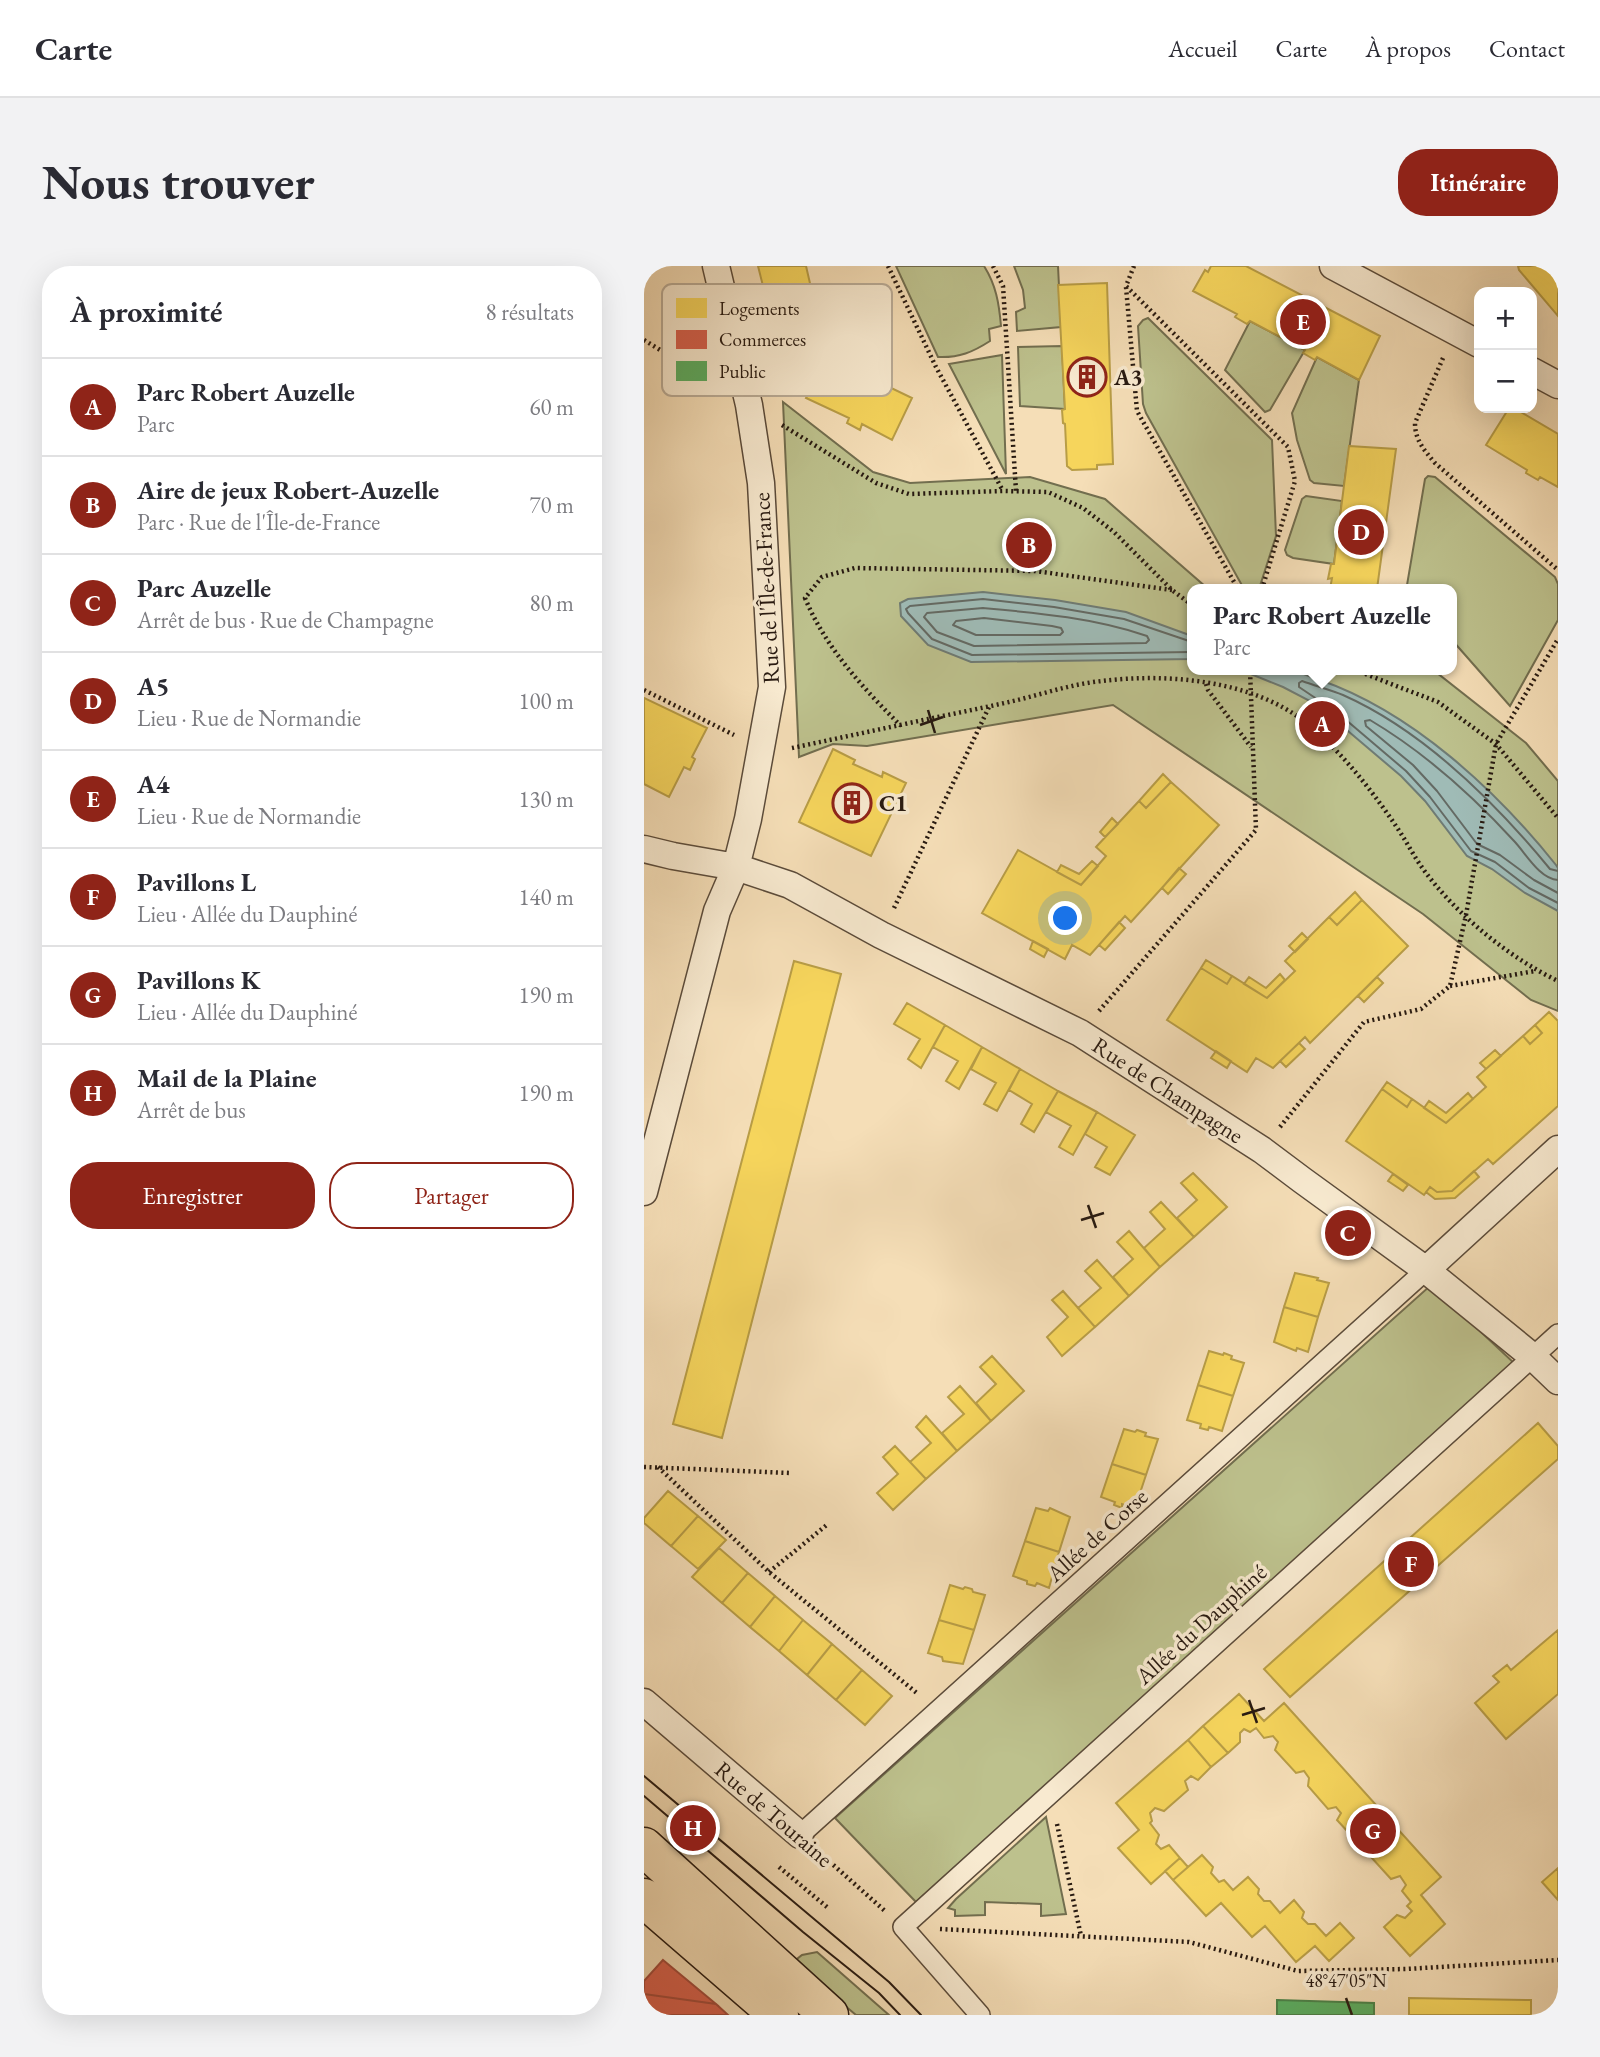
<!DOCTYPE html>
<html lang="fr">
<meta charset="utf-8">
<style>
:root{--surface:#fff;--page:#f2f2f3;--text:#2b2b33;--muted:#7c7c81;--line:#e1e1e2;--accent:#8f2418}
body{margin:0;font-family:"EB Garamond",serif;background:var(--page);color:var(--text)}
.controls{position:absolute;right:21px;top:21px;display:grid;overflow:hidden;border-radius:14px;box-shadow:0 7px 28px #0002}
.controls button{width:63px;height:63px;display:grid;place-items:center;padding:0;border:0;border-bottom:2px solid var(--line);background:var(--surface);color:var(--text);font:35px sans-serif}
.you{position:absolute;left:422px;top:653px;width:24px;height:24px;margin:-18px;border:5px solid #fff;border-radius:50%;background:#1a73e8;box-shadow:0 0 0 10px #1a73e833}
.badge{display:grid;place-items:center;width:46px;height:46px;border-radius:50%;background:var(--accent);color:#fff;font-size:23px;font-weight:700}
.pin{position:absolute;translate:-50% -50%;border:4px solid #fff;box-shadow:0 2px 7px #0006}
.popup{position:absolute;left:543px;top:318px;width:270px;height:91px;box-sizing:border-box;display:grid;place-content:center;border-radius:14px;background:var(--surface);filter:drop-shadow(0 2px 5px #0005);font-size:23px;white-space:nowrap;color:var(--muted)}
.popup b{font-size:26px;color:var(--text)}
.popup::after{content:'';position:absolute;left:50%;top:100%;margin-left:-14px;border:14px solid transparent;border-top-color:var(--surface)}
.list{margin:0;padding:0;list-style:none}
h2{display:flex;justify-content:space-between;align-items:center;height:91px;margin:0;padding:0 28px;font-size:30px}
h2 small{font-size:23px;font-weight:400;color:var(--muted)}
.list li{display:grid;grid-template-columns:46px 1fr auto;gap:21px;align-items:center;box-sizing:border-box;height:98px;padding:0 28px;border-top:2px solid var(--line)}
.list b{display:block;font-size:26px;white-space:nowrap}
.list p{margin:0;font-size:23px;white-space:nowrap;color:var(--muted)}
.list em{font-size:23px;font-style:normal;color:var(--muted)}
.actions{display:flex;gap:14px;padding:21px 28px}
.actions a{flex:1;padding:16px 0;border:2px solid var(--accent);border-radius:28px;text-align:center;font-size:24px;color:var(--accent)}
.actions .main{background:var(--accent);color:#fff}
.map{position:relative;flex:none;width:914px;height:1749px;overflow:hidden;border-radius:28px}
header{display:flex;align-items:center;gap:42px;box-sizing:border-box;height:98px;padding:0 35px;background:var(--surface);border-bottom:2px solid var(--line)}
header strong{font-size:33px}
nav{display:flex;gap:38px;margin-inline-start:auto;font-size:24px}
.intro{display:flex;align-items:center;justify-content:space-between;box-sizing:border-box;height:168px;padding:0 42px}
h1{margin:0;font-size:49px}
.button{padding:18px 32px;border-radius:28px;background:var(--accent);color:#fff;font-size:24px;font-weight:700}
main{display:flex;gap:42px;padding:0 42px}
aside{flex:1;background:var(--surface);border-radius:28px;box-shadow:0 7px 28px #0002}
.map>svg:first-child{display:block}
.green{fill:#bdc18d;stroke:#726e4f;stroke-width:2}
.water{fill:#9fbbb6;stroke:#6f7b74;stroke-width:2}
.homes{fill:#f6d55c;stroke:#b89d46;stroke-width:2}
.shops{fill:#d6604d;stroke:#a24b3b;stroke-width:2}
.public{fill:#5aae61;stroke:#4b8249;stroke-width:2}
.lines{fill:none;stroke-linecap:round;stroke-linejoin:round}
.shore{stroke:#646a64;stroke-width:2}
.pedestrian-casing{stroke:#5b4b3a;stroke-width:22}
.minor-casing{stroke:#5b4b3a;stroke-width:29}
.primary-casing{stroke:#281a11;stroke-width:41}
.path{stroke:#281a11;stroke-width:4.5;stroke-dasharray:2 3.5;stroke-linecap:butt}
.pedestrian{stroke:#f8ead0;stroke-width:19}
.minor{stroke:#f8ead0;stroke-width:26}
.primary{stroke:#f5deb7;stroke-width:38}
.tram{stroke:#281a11;stroke-width:2}
.ticks{fill:none;stroke:#281a11;stroke-width:2.5}
.labels{text-anchor:middle;dominant-baseline:central;stroke-width:7;stroke-linejoin:round;paint-order:stroke}
.poi-label{font-size:23px;font-weight:bold;fill:#281a11;stroke:#f8ead0;text-anchor:start}
.street-label{font-size:23px;fill:#281a11;stroke:#f8ead0}
.key{fill:#f8ead0;stroke:#baac97;stroke-width:2}
.key-label{font-size:19px;fill:#281a11}
.ticks-label{font-size:18px;text-anchor:middle;fill:#281a11;stroke:#f8ead0;stroke-width:7;stroke-linejoin:round;paint-order:stroke}
</style>
<header>
<strong>Carte</strong>
<nav><a>Accueil</a><a>Carte</a><a>À propos</a><a>Contact</a></nav>
</header>
<div class="intro"><h1>Nous trouver</h1><a class="button">Itinéraire</a></div>
<main>
<aside>
<h2>À proximité<small>8 résultats</small></h2>
<ul class="list">
<li><span class="badge">A</span><div><b>Parc Robert Auzelle</b><p>Parc</p></div><em>60 m</em></li>
<li><span class="badge">B</span><div><b>Aire de jeux Robert-Auzelle</b><p>Parc · Rue de l'Île-de-France</p></div><em>70 m</em></li>
<li><span class="badge">C</span><div><b>Parc Auzelle</b><p>Arrêt de bus · Rue de Champagne</p></div><em>80 m</em></li>
<li><span class="badge">D</span><div><b>A5</b><p>Lieu · Rue de Normandie</p></div><em>100 m</em></li>
<li><span class="badge">E</span><div><b>A4</b><p>Lieu · Rue de Normandie</p></div><em>130 m</em></li>
<li><span class="badge">F</span><div><b>Pavillons L</b><p>Lieu · Allée du Dauphiné</p></div><em>140 m</em></li>
<li><span class="badge">G</span><div><b>Pavillons K</b><p>Lieu · Allée du Dauphiné</p></div><em>190 m</em></li>
<li><span class="badge">H</span><div><b>Mail de la Plaine</b><p>Arrêt de bus</p></div><em>190 m</em></li>
</ul>
<div class="actions"><a class="main">Enregistrer</a><a>Partager</a></div>
</aside>
<div class="map">
<svg width="914" height="1749" viewBox="0 0 914 1749">
<rect width="100%" height="100%" fill="#f5deb7"/>
<filter id="stains"><feTurbulence type="fractalNoise" baseFrequency=".00286" numOctaves="4"/><feColorMatrix values="0 0 0 0 .2 0 0 0 0 .09 0 0 0 0 .02 0 0 0 .5 -.17"/></filter>
<radialGradient id="worn" r=".72"><stop offset=".6" stop-color="#630" stop-opacity="0"/><stop offset="1" stop-color="#630" stop-opacity=".3"/></radialGradient>
<!-- green -->
<path class="green" d="M 252,0 L 340,0 C 352,19 355,37 357,60 L 345,63 L 346,75 C 329,86 315,92 294,91 Z
M 370,0 L 414,0 L 417,61 L 373,65 L 372,46 L 381,42 L 379,24 Z
M 504,52 L 628,174 L 632,270 L 615,323 L 600,323 L 502,147 L 499,138 L 494,60 L 499,54 Z
M 606,55 L 661,84 L 626,144 L 621,146 L 581,104 Z
M 418,80 L 421,143 L 376,140 L 374,81 Z
M 358,89 L 362,208 L 305,98 Z
M 673,91 L 715,114 L 700,220 L 670,217 L 666,214 L 653,174 L 648,147 Z
M 139,136 L 229,206 L 266,217 L 386,211 L 461,233 L 562,321 L 568,323 L 548,323 L 548,404 L 784,404 L 793,407 L 882,477 L 914,515 L 914,745 L 887,734 L 779,648 L 469,439 L 223,480 L 189,478 L 155,491 Z
M 784,210 L 791,211 L 911,311 L 914,318 L 914,354 L 866,440 L 808,374 L 808,323 L 765,323 L 763,319 L 781,213 Z
M 662,230 L 698,235 L 690,298 L 649,292 L 643,289 L 641,284 L 658,233 Z
M 787,1019 L 871,1098 L 272,1636 L 191,1552 Z
M 402,1551 L 422,1648 L 397,1650 L 397,1638 L 341,1636 L 341,1649 L 311,1650 L 311,1644 L 304,1642 L 312,1633 Z
M 173,1686 L 245,1749 L 212,1749 L 155,1701 L 153,1693 L 158,1689 Z"/>
<!-- water -->
<path class="water" d="M 339,326 L 411,334 L 482,346 L 548,370 L 548,393 L 327,396 L 284,379 L 257,350 L 256,337 L 264,333 Z
M 597,404 C 613,404 630,402 645,404 C 655,405 666,411 676,414 C 768,446 852,524 912,599 L 914,602 L 914,645 L 881,627 L 848,603 L 823,590 L 781,535 L 757,510 L 691,454 L 666,435 L 639,421 Z"/>
<!-- homes -->
<path class="homes" d="M 114,0 L 162,0 L 168,26 L 123,36 Z
M 567,0 L 602,0 L 736,70 L 715,114 L 673,91 L 671,94 L 659,87 L 661,84 L 606,55 L 603,58 L 591,51 L 593,48 L 549,25 L 561,4 L 564,6 Z
M 874,0 L 914,0 L 914,50 L 875,4 Z
M 463,17 L 469,198 L 453,199 L 453,203 L 428,204 L 423,200 L 421,158 L 419,157 L 418,144 L 421,143 L 414,19 Z
M 185,92 L 268,132 L 248,174 L 218,158 L 216,164 L 203,157 L 205,152 L 162,132 L 168,121 L 163,118 L 171,102 L 179,105 Z
M 865,142 L 870,142 L 914,168 L 914,221 L 896,211 L 894,214 L 882,207 L 883,204 L 842,179 Z
M 705,180 L 752,183 L 733,323 L 686,323 L 688,312 L 684,313 L 687,298 L 690,298 Z
M 0,432 L 63,462 L 48,491 L 51,493 L 46,504 L 40,501 L 25,531 L 0,518 Z
M 189,483 L 211,494 L 209,498 L 238,511 L 239,506 L 262,517 L 227,590 L 155,556 Z
M 519,508 L 527,516 L 502,542 L 495,535 Z
M 527,516 L 575,559 L 487,656 L 481,650 L 446,689 L 428,679 L 421,693 L 338,647 L 374,584 L 437,619 L 462,590 L 452,581 L 495,535 L 502,542 Z
M 468,552 L 474,558 L 461,571 L 456,566 Z
M 448,595 L 454,600 L 437,619 L 413,606 L 417,599 L 435,608 Z
M 535,602 L 542,608 L 524,628 L 518,622 Z
M 711,626 L 718,634 L 693,659 L 685,651 Z
M 718,634 L 764,680 L 666,777 L 661,771 L 629,802 L 612,792 L 603,806 L 523,754 L 557,702 L 583,718 L 588,710 L 623,732 L 651,705 L 641,695 L 685,651 L 693,659 Z
M 475,656 L 481,662 L 461,684 L 455,679 Z
M 658,667 L 664,673 L 651,686 L 645,680 Z
M 389,675 L 404,683 L 400,691 L 386,683 Z
M 562,694 L 588,710 L 583,718 L 557,702 Z
M 150,695 L 197,708 L 78,1172 L 29,1158 Z
M 636,708 L 641,714 L 623,732 L 600,718 L 605,711 L 622,722 Z
M 733,711 L 739,717 L 720,736 L 714,730 Z
M 263,737 L 301,759 L 277,802 L 264,793 L 276,773 L 250,758 Z
M 905,746 L 914,755 L 914,840 L 849,898 L 844,893 L 808,925 L 793,926 L 786,921 L 780,929 L 702,875 L 738,823 L 763,841 L 768,833 L 802,857 L 842,821 L 833,811 L 879,770 L 886,778 L 898,767 L 891,759 Z
M 301,759 L 338,781 L 315,823 L 302,815 L 314,795 L 289,781 Z
M 891,759 L 898,767 L 886,778 L 879,770 Z
M 655,777 L 661,783 L 642,801 L 636,795 Z
M 338,781 L 376,803 L 353,845 L 340,838 L 352,817 L 327,803 Z
M 851,784 L 857,790 L 842,803 L 836,797 Z
M 572,785 L 587,795 L 583,802 L 567,792 Z
M 376,803 L 414,825 L 390,866 L 377,858 L 388,838 L 365,824 Z
M 743,816 L 768,833 L 763,841 L 738,823 Z
M 414,825 L 453,846 L 429,889 L 415,881 L 427,860 L 402,846 Z
M 824,827 L 829,833 L 802,857 L 780,842 L 785,835 L 802,847 Z
M 453,846 L 491,869 L 466,909 L 451,901 L 463,881 L 441,868 Z
M 830,905 L 835,911 L 811,932 L 791,933 L 782,926 L 786,921 L 793,926 L 808,925 Z
M 549,907 L 583,941 L 550,971 L 533,952 L 553,934 L 537,917 Z
M 749,908 L 764,919 L 759,925 L 744,915 Z
M 517,936 L 550,971 L 516,1001 L 500,982 L 521,963 L 506,946 Z
M 485,965 L 516,1001 L 485,1030 L 469,1011 L 489,993 L 473,976 Z
M 453,994 L 485,1030 L 451,1061 L 434,1042 L 457,1022 L 441,1005 Z
M 651,1007 L 674,1012 L 673,1014 L 685,1017 L 674,1051 L 640,1041 Z
M 419,1025 L 451,1061 L 418,1090 L 403,1071 L 424,1051 L 408,1034 Z
M 640,1041 L 674,1051 L 664,1086 L 653,1082 L 652,1085 L 630,1076 Z
M 565,1085 L 579,1089 L 580,1087 L 588,1090 L 587,1093 L 600,1097 L 589,1130 L 554,1119 Z
M 348,1090 L 380,1125 L 347,1155 L 332,1137 L 352,1118 L 336,1101 Z
M 554,1119 L 589,1130 L 578,1165 L 565,1161 L 564,1164 L 556,1162 L 557,1158 L 543,1154 Z
M 316,1120 L 347,1155 L 313,1185 L 298,1167 L 320,1148 L 304,1131 Z
M 282,1150 L 313,1185 L 282,1213 L 266,1196 L 287,1177 L 272,1161 Z
M 894,1157 L 914,1180 L 914,1193 L 646,1431 L 620,1403 Z
M 480,1163 L 491,1166 L 493,1164 L 502,1167 L 501,1170 L 514,1173 L 502,1209 L 468,1198 Z
M 251,1180 L 282,1213 L 249,1244 L 233,1227 L 254,1208 L 239,1191 Z
M 468,1198 L 502,1209 L 491,1242 L 478,1238 L 478,1242 L 470,1239 L 471,1236 L 457,1231 Z
M 24,1225 L 54,1250 L 27,1280 L 0,1257 L 0,1252 Z
M 392,1242 L 404,1245 L 406,1242 L 426,1251 L 415,1286 L 381,1275 Z
M 54,1250 L 82,1274 L 54,1303 L 27,1280 Z
M 381,1275 L 415,1286 L 405,1322 L 393,1317 L 391,1320 L 383,1318 L 383,1315 L 369,1310 Z
M 75,1282 L 104,1307 L 78,1337 L 48,1311 Z
M 104,1307 L 131,1330 L 106,1361 L 78,1337 Z
M 306,1319 L 319,1323 L 321,1321 L 328,1323 L 329,1326 L 341,1329 L 330,1364 L 295,1354 Z
M 131,1330 L 159,1354 L 135,1385 L 106,1361 Z
M 159,1354 L 188,1378 L 163,1409 L 135,1385 Z
M 295,1354 L 330,1364 L 319,1398 L 299,1395 L 298,1391 L 284,1387 Z
M 914,1364 L 914,1428 L 862,1473 L 831,1437 L 855,1416 L 849,1410 L 863,1399 L 867,1404 Z
M 188,1378 L 218,1404 L 192,1434 L 163,1409 Z
M 218,1404 L 248,1430 L 221,1459 L 192,1434 Z
M 595,1428 L 620,1455 L 640,1437 L 797,1611 L 777,1629 L 801,1658 L 766,1690 L 740,1661 L 753,1649 L 761,1652 L 768,1645 L 763,1640 L 767,1636 L 758,1625 L 762,1619 L 756,1610 L 747,1613 L 727,1591 L 730,1583 L 724,1576 L 715,1578 L 693,1554 L 697,1547 L 692,1541 L 684,1543 L 664,1520 L 665,1512 L 660,1505 L 652,1507 L 631,1484 L 634,1476 L 629,1470 L 620,1472 L 612,1462 L 606,1466 L 600,1463 L 596,1467 L 596,1476 L 584,1487 L 559,1460 Z
M 559,1460 L 584,1487 L 567,1501 L 544,1474 Z
M 544,1474 L 567,1501 L 554,1514 L 547,1510 L 541,1515 L 544,1524 L 520,1545 L 511,1542 L 506,1547 L 508,1555 L 506,1557 L 515,1569 L 512,1578 L 517,1583 L 525,1579 L 536,1592 L 507,1618 L 474,1582 L 495,1564 L 472,1537 Z
M 558,1589 L 569,1601 L 567,1607 L 575,1616 L 580,1614 L 589,1624 L 604,1611 L 615,1623 L 614,1628 L 620,1635 L 626,1635 L 636,1647 L 650,1634 L 660,1646 L 658,1652 L 664,1658 L 671,1658 L 682,1670 L 696,1657 L 710,1672 L 685,1695 L 671,1680 L 652,1696 L 621,1660 L 608,1671 L 577,1637 L 562,1650 L 529,1614 Z
M 536,1592 L 544,1601 L 529,1614 L 521,1605 Z
M 914,1602 L 914,1634 L 898,1616 Z
M 765,1732 L 887,1734 L 887,1749 L 765,1749 Z"/>
<!-- shops -->
<path class="shops" d="M 19,1694 L 72,1738 L 0,1728 L 0,1715 Z
M 0,1728 L 72,1738 L 84,1749 L 0,1749 Z"/>
<!-- public -->
<path class="public" d="M 633,1734 L 730,1737 L 730,1749 L 633,1749 Z"/>
<g class="lines">
<!-- shore -->
<path class="shore" d="M 339,342 C 394,347 451,352 503,370 L 505,374 L 502,377 L 330,380 L 293,366 L 280,351 L 283,347 Z
M 340,352 L 408,360 L 417,362 L 419,366 L 416,369 L 332,369 L 309,359 L 312,355 Z
M 548,376 L 480,353 L 410,341 L 339,333 L 266,340 L 262,343 L 264,347 L 288,373 L 328,389 L 548,386
M 914,605 L 906,603 C 850,535 780,465 699,429 C 686,424 672,420 658,415 L 655,417 L 655,421 L 695,448 L 762,505 L 786,531 L 827,585 L 851,596 L 885,622 L 914,637
M 914,614 C 896,613 882,588 871,576 C 828,529 780,486 726,454 L 721,455 L 722,460 L 769,499 L 793,525 L 833,578 L 856,589 L 890,614 L 914,627"/>
<!-- pedestrian casing -->
<g class="pedestrian-casing">
<path id="pedestrian" d="M 156,1569 L 782,1004
M 336,1749 L 259,1661 L 914,1068"/>
</g>
<!-- minor casing -->
<g class="minor-casing">
<path id="minor" d="M 689,0 L 835,78
M 888,105 L 914,119
M 0,583 L 29,590 L 92,601 L 146,619 L 237,669 L 436,767 L 618,884 L 658,914 L 782,1004 L 889,1091 L 914,1115
M 0,926 L 73,645 L 92,601 L 104,553 L 128,421 L 117,217 L 105,139 L 72,0
M 782,1004 L 914,883
M 0,1436 L 156,1569"/>
</g>
<!-- primary casing -->
<g class="primary-casing">
<path id="primary" d="M 0,1581 L 185,1749
M 0,1632 L 135,1749"/>
</g>
<!-- path -->
<path class="path" d="M 244,0 L 292,101 L 359,225
M 349,0 L 359,20 L 372,225
M 490,0 L 482,20 L 644,181 L 651,215 L 618,323
M 482,21 L 493,145 L 594,323
M 0,74 L 68,116
M 799,92 L 771,157 C 771,174 780,184 791,197 L 914,304
M 138,159 L 232,217 L 265,228 L 359,225 L 404,226 L 439,242 L 470,266 L 528,324 L 548,339
M 528,324 L 391,305 L 211,302 L 178,311 L 161,332 C 181,381 219,422 256,459 C 293,451 329,444 365,436 C 396,429 427,418 458,415 C 524,407 608,414 661,456 C 697,485 726,522 752,560 C 761,573 768,587 777,600 C 809,646 864,691 914,715
M 711,404 L 794,436 L 852,478 L 914,552
M 562,418 L 564,424 L 607,481
M 0,424 L 90,469
M 148,482 L 256,459
M 250,642 L 345,441
M 806,720 L 891,705
M 455,745 L 612,564 L 606,404
M 636,861 L 720,756 L 777,743 L 806,720 L 822,649 L 852,478 L 914,373
M 0,1201 L 146,1207
M 14,1201 L 125,1306 L 274,1428
M 125,1306 L 184,1258
M 413,1558 L 437,1670
M 177,1588 L 241,1645
M 135,1601 L 183,1641
M 296,1663 L 545,1676 L 654,1705 L 762,1703 L 914,1694"/>
<!-- pedestrian -->
<use href="#pedestrian" class="pedestrian"/>
<!-- minor -->
<use href="#minor" class="minor"/>
<!-- primary -->
<use href="#primary" class="primary"/>
<!-- tram -->
<path class="tram" d="M 0,1510 L 245,1716 L 277,1749
M 0,1530 L 159,1666 L 235,1727 L 256,1749"/>
</g>
<!-- ticks -->
<path class="ticks" d="M 284,444 L 291,467M 276,459 L 299,451M 444,939 L 452,962M 437,954 L 460,947M 605,1434 L 613,1457M 598,1449 L 621,1442M 702,1732 L 708,1749"/>
<!-- icons -->
<defs>
<g id="building-ring" transform="scale(2.0125)"><circle r="9.5" fill="#f8ead0" stroke="#8f2418" stroke-width="1.5"/><path d="M-4-6H4V6H1V3H-1V6H-4ZM-2.5-4.3h1.7v1.8h-1.7ZM.8-4.3h1.7v1.8H.8ZM-2.5-1h1.7V.8h-1.7ZM.8-1h1.7V.8H.8Z" fill="#8f2418"/></g>
</defs>
<g fill-rule="evenodd">
<use href="#building-ring" x="443" y="111"/>
<use href="#building-ring" x="208" y="537"/>
</g>
<g class="labels">
<!-- poi labels -->
<g class="poi-label">
<text x="470" y="111">A3</text>
<text x="235" y="537">C1</text>
</g>
<!-- street labels -->
<g class="street-label">
<text transform="translate(122 322) rotate(-93)">Rue de l'Île-de-France</text>
<text transform="translate(524 824) rotate(33)">Rue de Champagne</text>
<text transform="translate(453 1269) rotate(-42)">Allée de Corse</text>
<text transform="translate(557 1358) rotate(-42)">Allée du Dauphiné</text>
<text transform="translate(130 1548) rotate(41)">Rue de Touraine</text>
</g>
</g>
<!-- legend -->
<rect x="18" y="18" width="230" height="112" rx="10" class="key"/>
<rect x="32" y="32" width="31" height="20" fill="#f6d55c"/>
<rect x="32" y="64" width="31" height="19" fill="#d6604d"/>
<rect x="32" y="95" width="31" height="20" fill="#5aae61"/>
<g class="key-label">
<text x="75" y="49">Logements</text>
<text x="75" y="80">Commerces</text>
<text x="75" y="112">Public</text>
</g>
<g class="ticks-label">
<text x="702" y="1721">48°47'05"N</text>
</g>
<rect width="100%" height="100%" filter="url(#stains)"/>
<rect width="100%" height="100%" fill="url(#worn)"/>
</svg>
<div class="controls">
<button>+</button>
<button>−</button>
</div>
<div class="you"></div>
<div class="pin badge" style="left:678px;top:458px">A</div>
<div class="popup"><b>Parc Robert Auzelle</b>Parc</div>
<div class="pin badge" style="left:385px;top:279px">B</div>
<div class="pin badge" style="left:704px;top:967px">C</div>
<div class="pin badge" style="left:717px;top:266px">D</div>
<div class="pin badge" style="left:659px;top:56px">E</div>
<div class="pin badge" style="left:767px;top:1298px">F</div>
<div class="pin badge" style="left:729px;top:1565px">G</div>
<div class="pin badge" style="left:49px;top:1562px">H</div>
</div>
</main>
